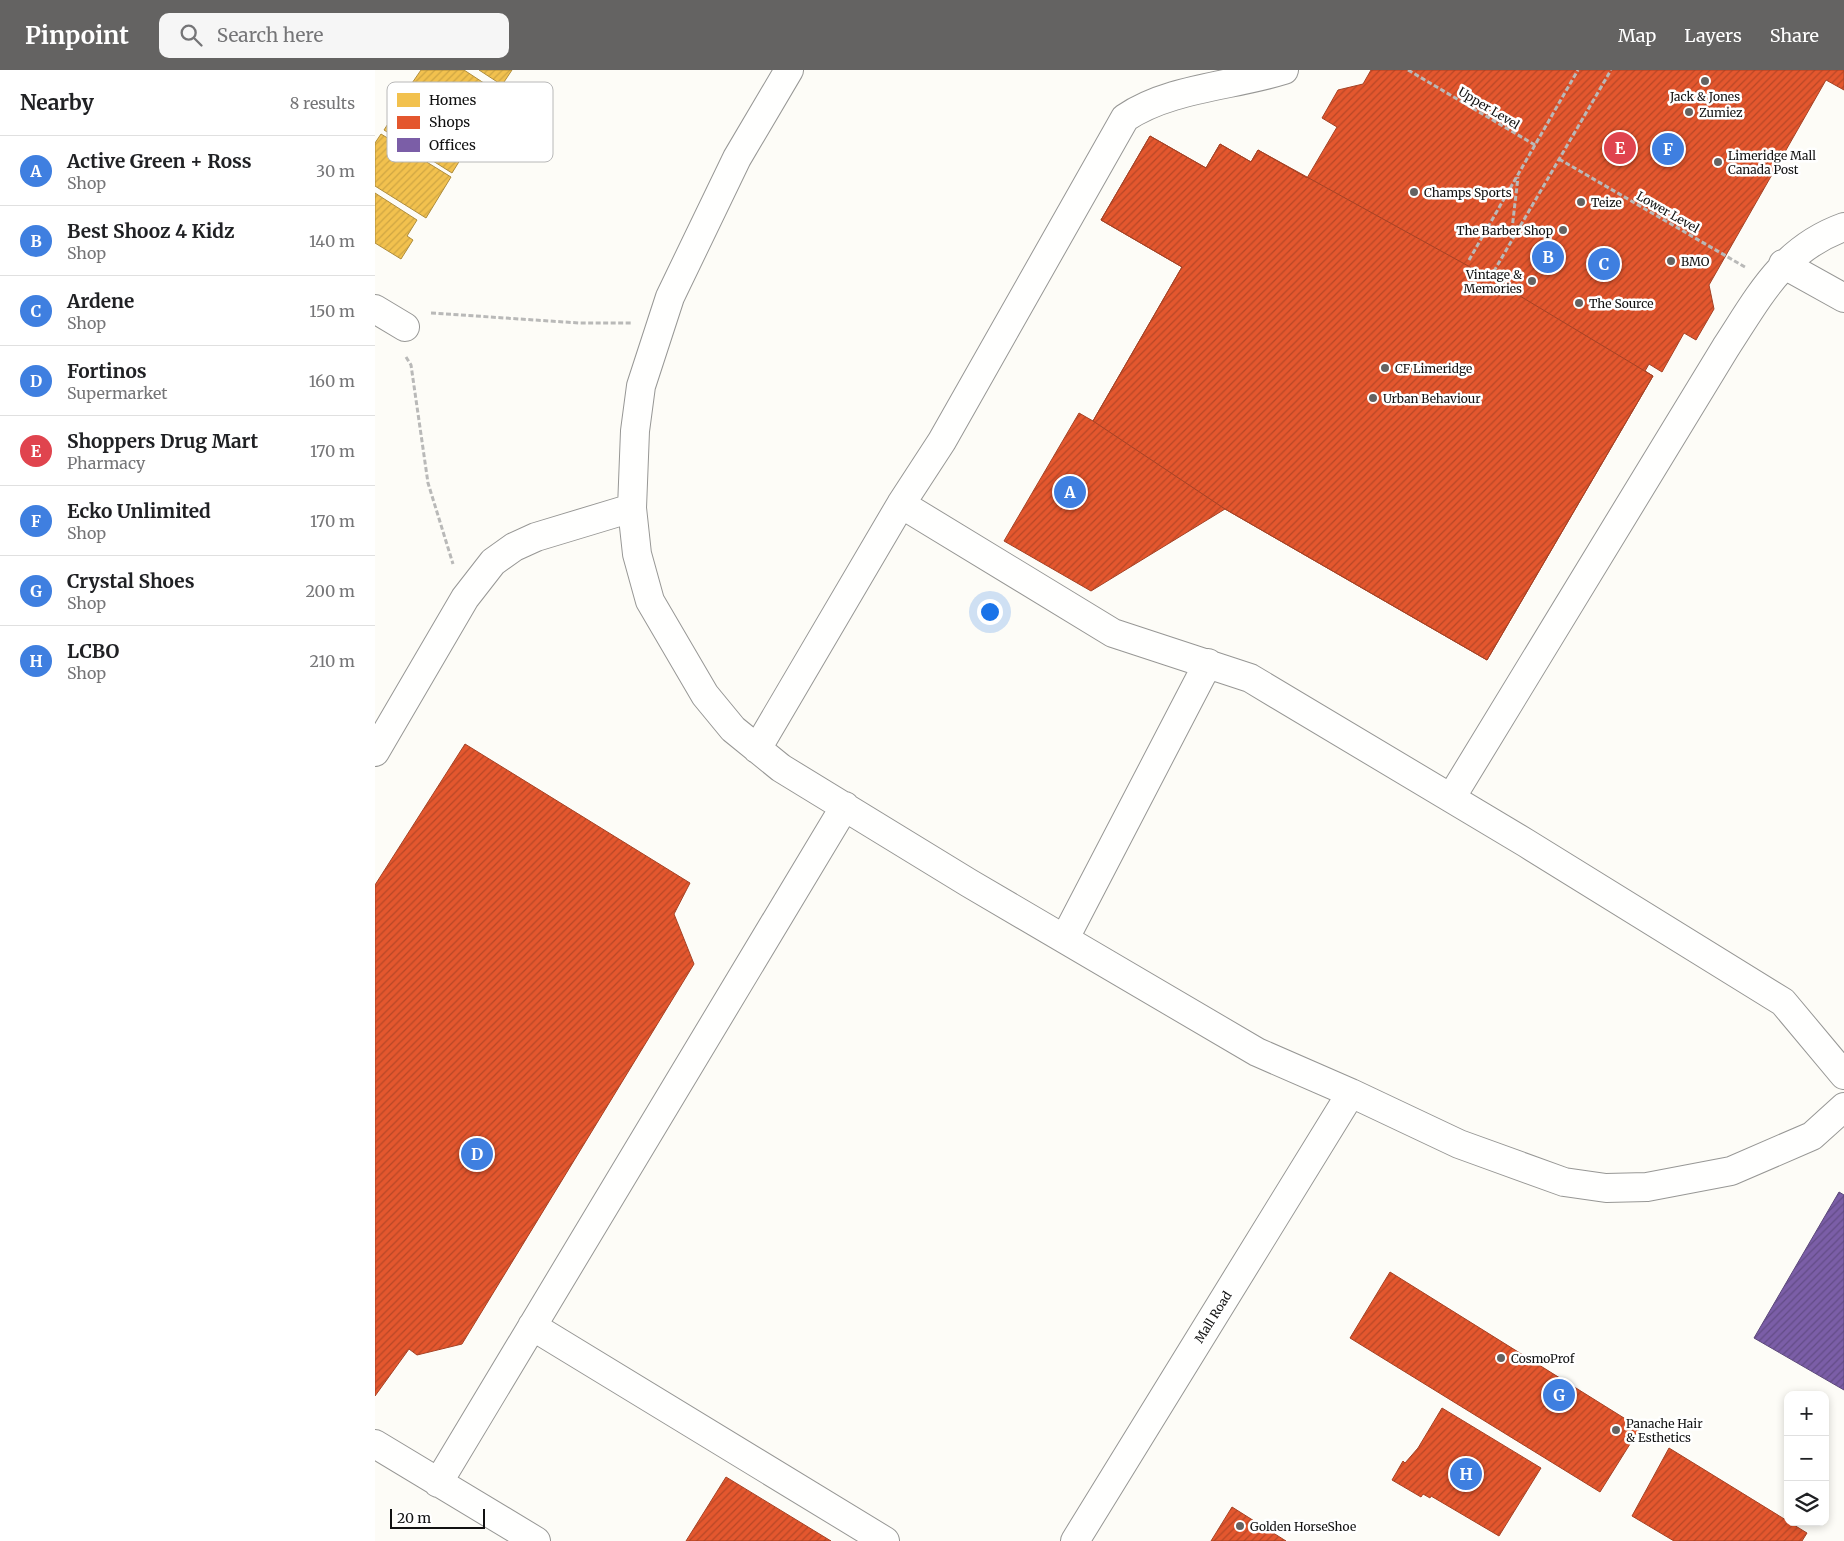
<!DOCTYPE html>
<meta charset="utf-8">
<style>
:root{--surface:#fff;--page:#f6f6f6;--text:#202124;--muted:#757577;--line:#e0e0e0;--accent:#646362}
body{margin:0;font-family:Merriweather,serif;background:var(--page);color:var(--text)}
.controls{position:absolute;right:15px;bottom:15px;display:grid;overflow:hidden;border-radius:10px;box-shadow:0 2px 8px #0003}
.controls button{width:45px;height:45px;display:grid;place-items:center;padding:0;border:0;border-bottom:1px solid var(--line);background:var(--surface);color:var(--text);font:25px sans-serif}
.scale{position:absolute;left:15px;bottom:12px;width:95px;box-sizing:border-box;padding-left:5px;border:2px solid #111;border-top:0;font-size:14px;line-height:18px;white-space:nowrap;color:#111;-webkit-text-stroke:4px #fff;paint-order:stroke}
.you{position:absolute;left:614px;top:541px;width:18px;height:18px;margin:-12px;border:4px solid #fff;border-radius:50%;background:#1a73e8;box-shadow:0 0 0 8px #1a73e833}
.badge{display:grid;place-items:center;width:32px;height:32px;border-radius:50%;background:var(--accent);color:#fff;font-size:16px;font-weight:700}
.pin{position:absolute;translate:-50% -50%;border:2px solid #fff;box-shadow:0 1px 5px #0006}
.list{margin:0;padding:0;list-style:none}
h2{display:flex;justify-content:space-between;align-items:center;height:65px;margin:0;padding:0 20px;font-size:21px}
h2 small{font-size:16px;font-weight:400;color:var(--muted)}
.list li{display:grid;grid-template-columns:32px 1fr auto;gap:15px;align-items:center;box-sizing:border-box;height:70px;padding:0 20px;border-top:1px solid var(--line)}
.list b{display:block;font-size:19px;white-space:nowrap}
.list p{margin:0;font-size:16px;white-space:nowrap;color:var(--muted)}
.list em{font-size:16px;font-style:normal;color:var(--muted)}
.icon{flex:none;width:28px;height:28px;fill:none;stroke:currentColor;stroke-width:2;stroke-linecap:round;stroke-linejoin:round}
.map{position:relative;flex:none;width:1469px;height:1471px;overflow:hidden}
header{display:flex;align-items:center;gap:30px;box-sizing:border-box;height:70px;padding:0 25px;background:var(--accent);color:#fff}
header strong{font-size:24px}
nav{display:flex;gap:28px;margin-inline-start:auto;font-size:18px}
.search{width:350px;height:45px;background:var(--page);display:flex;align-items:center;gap:12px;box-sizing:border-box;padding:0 18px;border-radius:10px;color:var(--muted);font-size:19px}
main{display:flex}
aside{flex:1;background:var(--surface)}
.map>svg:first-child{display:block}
.homes{fill:url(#homes-hatch);stroke:#ae8c3c}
.shops{fill:url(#shops-hatch);stroke:#a54225}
.offices{fill:url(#offices-hatch);stroke:#5b477a}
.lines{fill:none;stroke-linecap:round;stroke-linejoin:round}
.minor-casing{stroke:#979795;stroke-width:30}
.path{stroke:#b9b9b8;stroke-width:3;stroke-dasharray:5 2.5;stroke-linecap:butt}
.minor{stroke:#fffffe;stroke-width:28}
.poi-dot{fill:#646362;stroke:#fff;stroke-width:2}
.labels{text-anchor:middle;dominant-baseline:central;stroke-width:5;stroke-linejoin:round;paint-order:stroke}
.poi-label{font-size:12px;fill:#111;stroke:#fff;text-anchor:start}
.street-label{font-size:12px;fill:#111;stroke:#fff}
.key{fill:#fff;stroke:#b8b8b8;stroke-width:1}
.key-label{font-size:14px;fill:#111}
</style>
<header>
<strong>Pinpoint</strong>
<div class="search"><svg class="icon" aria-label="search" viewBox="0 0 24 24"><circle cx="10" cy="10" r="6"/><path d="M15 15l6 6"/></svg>Search here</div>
<nav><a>Map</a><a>Layers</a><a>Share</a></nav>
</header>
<main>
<aside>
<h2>Nearby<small>8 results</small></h2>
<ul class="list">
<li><span class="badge" style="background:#3f7fe0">A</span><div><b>Active Green + Ross</b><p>Shop</p></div><em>30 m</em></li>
<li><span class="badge" style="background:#3f7fe0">B</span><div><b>Best Shooz 4 Kidz</b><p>Shop</p></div><em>140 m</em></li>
<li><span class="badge" style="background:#3f7fe0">C</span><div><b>Ardene</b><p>Shop</p></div><em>150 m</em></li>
<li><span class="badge" style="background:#3f7fe0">D</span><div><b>Fortinos</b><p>Supermarket</p></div><em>160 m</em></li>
<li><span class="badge" style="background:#e0444e">E</span><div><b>Shoppers Drug Mart</b><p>Pharmacy</p></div><em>170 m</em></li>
<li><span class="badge" style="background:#3f7fe0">F</span><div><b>Ecko Unlimited</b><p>Shop</p></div><em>170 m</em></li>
<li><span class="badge" style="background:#3f7fe0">G</span><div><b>Crystal Shoes</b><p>Shop</p></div><em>200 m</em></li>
<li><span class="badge" style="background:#3f7fe0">H</span><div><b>LCBO</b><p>Shop</p></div><em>210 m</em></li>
</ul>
</aside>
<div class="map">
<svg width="1469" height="1471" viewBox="0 0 1469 1471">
<defs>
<pattern id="homes-hatch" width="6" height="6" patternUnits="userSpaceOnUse" patternTransform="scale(1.25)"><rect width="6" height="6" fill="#f2c14e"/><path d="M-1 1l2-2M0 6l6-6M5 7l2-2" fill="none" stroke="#cea543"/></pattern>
<pattern id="shops-hatch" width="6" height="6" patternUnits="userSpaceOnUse" patternTransform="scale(1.25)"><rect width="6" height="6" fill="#e4572e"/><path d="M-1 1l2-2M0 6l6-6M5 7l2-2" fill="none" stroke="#b74726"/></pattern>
<pattern id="offices-hatch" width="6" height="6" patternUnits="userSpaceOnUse" patternTransform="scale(1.25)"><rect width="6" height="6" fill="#7b5ea7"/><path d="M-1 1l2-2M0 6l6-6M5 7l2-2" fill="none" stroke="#634c87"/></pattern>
</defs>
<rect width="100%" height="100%" fill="#fdfcf7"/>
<!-- homes -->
<path class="homes" d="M 46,0 L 89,0 L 121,21 L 111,36 L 115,39 L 102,59 L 35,16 Z
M 104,0 L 137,0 L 127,15 Z
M 32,24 L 95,64 L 85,79 L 90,82 L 77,103 L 9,60 Z
M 6,64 L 76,107 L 51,148 L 0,116 L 0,73 Z
M 0,123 L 42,150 L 32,166 L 38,170 L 26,189 L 0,173 Z"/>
<!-- shops -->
<path class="shops" d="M 996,0 L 1469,0 L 1469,20 L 1451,10 L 1334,215 L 1339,239 L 1321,270 L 1309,263 L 1287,302 L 1274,294 L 1270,301 L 1278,306 L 1112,590 L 850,439 L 716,521 L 629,471 L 704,343 L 718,351 L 807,197 L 726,150 L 775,66 L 831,98 L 845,74 L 876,92 L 883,80 L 932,108 L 962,57 L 947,48 L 963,20 L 988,14 Z
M 775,66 L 831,98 L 845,74 L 876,92 L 883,80 L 1115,208 L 1278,306 L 1112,590 L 850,439 L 718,351 L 807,197 L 726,150 Z
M 90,674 L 315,813 L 299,844 L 319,894 L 87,1274 L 42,1285 L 34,1279 L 0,1326 L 0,815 Z
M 1015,1202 L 1265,1358 L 1225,1422 L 975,1268 Z
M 1067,1338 L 1166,1398 L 1124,1466 L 1056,1426 L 1055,1428 L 1048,1424 L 1046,1427 L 1017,1410 L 1028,1391 L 1030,1393 L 1043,1378 Z
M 1294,1378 L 1432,1463 L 1427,1471 L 1299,1471 L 1257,1446 Z
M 351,1407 L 456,1471 L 311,1471 Z
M 857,1437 L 911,1471 L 836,1471 Z"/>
<!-- offices -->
<path class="offices" d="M 1464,1122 L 1469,1125 L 1469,1320 L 1379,1268 Z"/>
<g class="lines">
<!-- minor casing -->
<g class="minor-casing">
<path id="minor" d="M 414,0 L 362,88 L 295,227 L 266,316 L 260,361 L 257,438 L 262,484 L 275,531 L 330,625 L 358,659 L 406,698 L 594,813 L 882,982 L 976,1023 L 1084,1074 L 1189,1112 L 1231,1118 L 1272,1117 L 1356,1101 L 1437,1066 L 1469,1037
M 1408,194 L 1469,228
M 0,239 L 30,257
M 526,434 L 738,563 L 875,608 L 1151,773 L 1408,932 L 1469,1005
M 382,679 L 526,434 L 567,371 L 750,48 C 794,18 858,16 909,0
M 0,682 L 90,528 L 118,492 L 139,477 L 161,467 L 257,438
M 1076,728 L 1351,277 C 1385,225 1408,179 1469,157
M 690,868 L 833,593
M 157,1256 L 510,1471
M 0,1374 L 161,1471
M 63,1413 L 470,736
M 700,1471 L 976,1023"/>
</g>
<!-- path -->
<path class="path" d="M 1033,0 L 1160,75
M 1184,89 L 1370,197
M 1136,168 L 1143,107
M 1094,190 L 1203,0
M 1115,208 L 1236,0
M 56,243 L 204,253 L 257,253
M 31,287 L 36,295 L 53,413 L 78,494"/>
<!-- minor -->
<use href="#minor" class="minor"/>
</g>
<!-- markers -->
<g class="poi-dot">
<circle cx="1330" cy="11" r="5"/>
<circle cx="1314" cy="42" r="5"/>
<circle cx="1343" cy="92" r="5"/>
<circle cx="1039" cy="122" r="5"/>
<circle cx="1206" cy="132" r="5"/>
<circle cx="1188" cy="160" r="5"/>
<circle cx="1296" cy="191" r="5"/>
<circle cx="1157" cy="211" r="5"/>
<circle cx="1204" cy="233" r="5"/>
<circle cx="1010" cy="298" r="5"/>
<circle cx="998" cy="328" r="5"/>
<circle cx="1126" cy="1288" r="5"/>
<circle cx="1241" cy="1360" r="5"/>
<circle cx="865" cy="1456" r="5"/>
</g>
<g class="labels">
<!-- poi labels -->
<g class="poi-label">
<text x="1330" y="26" text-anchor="middle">Jack &amp; Jones</text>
<text x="1324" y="42">Zumiez</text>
<text x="1353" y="85">Limeridge Mall<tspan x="1353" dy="14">Canada Post</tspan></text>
<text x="1049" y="122">Champs Sports</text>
<text x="1216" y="132">Teize</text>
<text x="1178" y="160" text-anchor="end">The Barber Shop</text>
<text x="1306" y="191">BMO</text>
<text x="1147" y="204" text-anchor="end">Vintage &amp;<tspan x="1147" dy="14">Memories</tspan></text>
<text x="1214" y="233">The Source</text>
<text x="1020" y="298">CF Limeridge</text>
<text x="1008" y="328">Urban Behaviour</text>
<text x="1136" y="1288">CosmoProf</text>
<text x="1251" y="1353">Panache Hair<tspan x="1251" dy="14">&amp; Esthetics</tspan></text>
<text x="875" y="1456">Golden HorseShoe</text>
</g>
<!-- street labels -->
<g class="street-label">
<text transform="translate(1114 38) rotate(31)">Upper Level</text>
<text transform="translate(1293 142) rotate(30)">Lower Level</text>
<text transform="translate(838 1247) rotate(-58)">Mall Road</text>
</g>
</g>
<!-- legend -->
<rect x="12" y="12" width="166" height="80" rx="8" class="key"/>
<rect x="22" y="23" width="23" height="14" fill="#f2c14e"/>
<rect x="22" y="46" width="23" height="13" fill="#e4572e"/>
<rect x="22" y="68" width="23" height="14" fill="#7b5ea7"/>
<g class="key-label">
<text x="54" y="35">Homes</text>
<text x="54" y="57">Shops</text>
<text x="54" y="80">Offices</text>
</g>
</svg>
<div class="controls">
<button>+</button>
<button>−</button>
<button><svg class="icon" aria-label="layers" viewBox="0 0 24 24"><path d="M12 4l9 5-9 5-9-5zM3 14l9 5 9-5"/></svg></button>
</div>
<div class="scale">20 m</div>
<div class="you"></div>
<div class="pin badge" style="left:695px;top:422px;background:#3f7fe0">A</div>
<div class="pin badge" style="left:1173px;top:187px;background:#3f7fe0">B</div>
<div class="pin badge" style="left:1229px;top:194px;background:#3f7fe0">C</div>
<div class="pin badge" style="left:102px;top:1084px;background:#3f7fe0">D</div>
<div class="pin badge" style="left:1245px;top:78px;background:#e0444e">E</div>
<div class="pin badge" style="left:1293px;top:79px;background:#3f7fe0">F</div>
<div class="pin badge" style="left:1184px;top:1325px;background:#3f7fe0">G</div>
<div class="pin badge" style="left:1091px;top:1404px;background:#3f7fe0">H</div>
</div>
</main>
